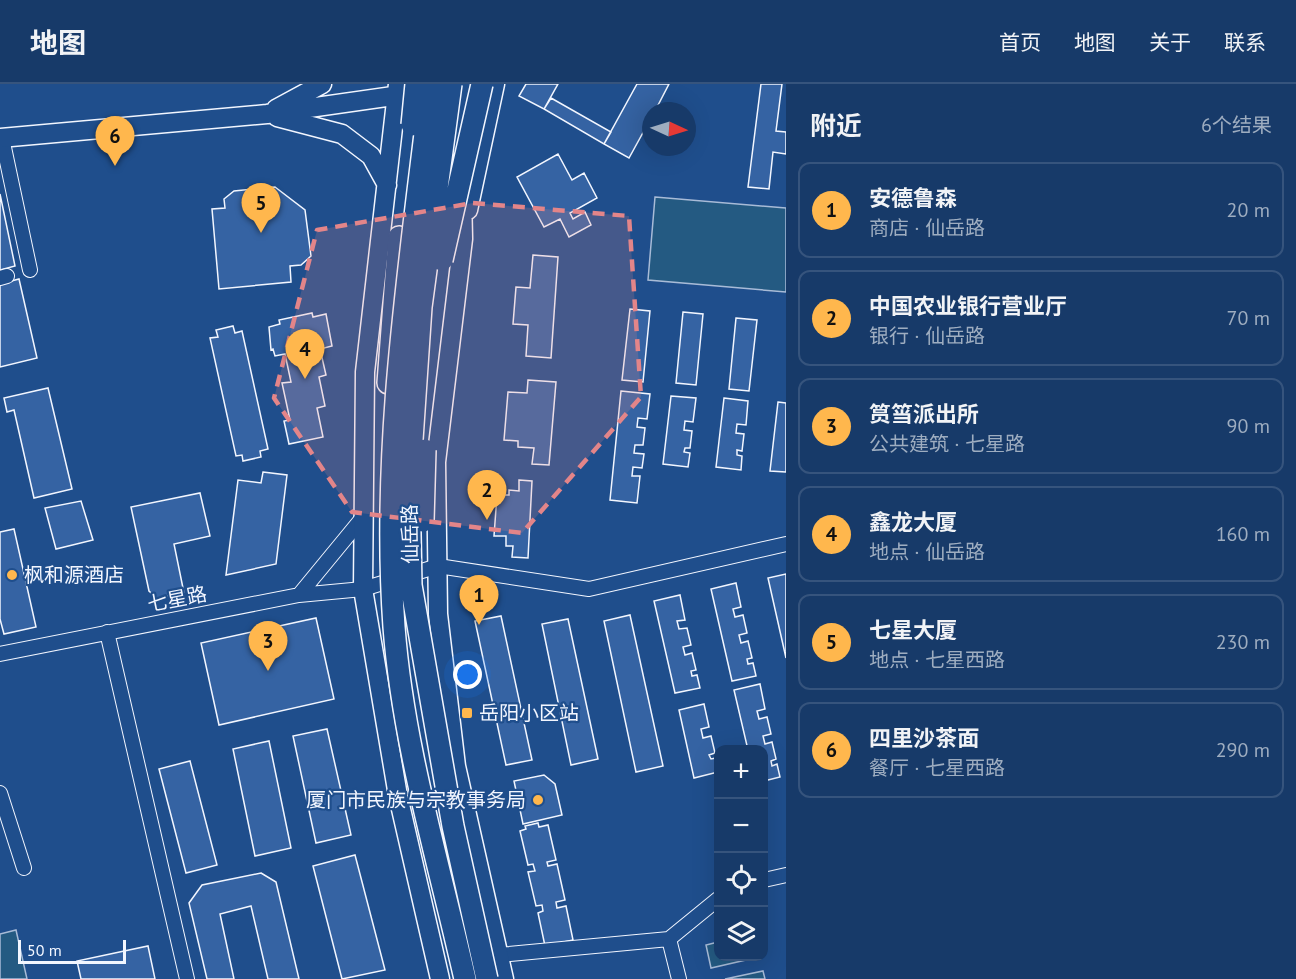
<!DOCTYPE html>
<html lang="zh">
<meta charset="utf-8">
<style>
:root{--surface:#173a69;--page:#20416f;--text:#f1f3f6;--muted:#9eadc0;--line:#36547d;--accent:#ffb74d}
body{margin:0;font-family:"PT Sans","Noto Sans SC",sans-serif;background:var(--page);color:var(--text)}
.controls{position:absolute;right:18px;bottom:18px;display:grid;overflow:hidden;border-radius:12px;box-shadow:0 6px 24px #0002}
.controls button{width:54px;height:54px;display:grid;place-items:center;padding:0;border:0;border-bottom:2px solid var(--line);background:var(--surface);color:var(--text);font:30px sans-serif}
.compass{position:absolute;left:642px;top:18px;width:54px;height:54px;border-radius:50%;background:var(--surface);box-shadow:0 6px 24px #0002;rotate:94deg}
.scale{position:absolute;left:18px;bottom:15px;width:108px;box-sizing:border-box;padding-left:6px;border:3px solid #f2f6ff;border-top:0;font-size:16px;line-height:21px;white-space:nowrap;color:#f2f6ff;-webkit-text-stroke:4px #1f4e8c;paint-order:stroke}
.you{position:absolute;left:468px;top:591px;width:21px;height:21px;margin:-15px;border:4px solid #fff;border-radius:50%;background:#1a73e8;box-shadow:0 0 0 9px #1a73e833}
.badge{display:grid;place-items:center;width:39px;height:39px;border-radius:50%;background:var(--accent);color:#111;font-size:20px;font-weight:700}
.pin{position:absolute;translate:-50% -50px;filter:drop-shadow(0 2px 3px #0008)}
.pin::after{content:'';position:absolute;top:32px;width:21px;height:18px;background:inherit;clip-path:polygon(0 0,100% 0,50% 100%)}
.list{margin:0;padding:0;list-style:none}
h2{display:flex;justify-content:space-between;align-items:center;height:78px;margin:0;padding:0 24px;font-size:26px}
h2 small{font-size:20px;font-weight:400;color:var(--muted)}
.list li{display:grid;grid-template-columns:39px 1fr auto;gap:18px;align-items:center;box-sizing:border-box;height:96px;margin:0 12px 12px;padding:0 12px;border:2px solid var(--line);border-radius:12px}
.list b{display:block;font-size:22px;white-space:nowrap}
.list p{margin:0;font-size:20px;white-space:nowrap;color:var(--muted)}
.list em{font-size:20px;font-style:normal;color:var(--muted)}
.icon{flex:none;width:33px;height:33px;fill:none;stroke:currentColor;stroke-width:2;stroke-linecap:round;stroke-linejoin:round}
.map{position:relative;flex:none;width:786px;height:895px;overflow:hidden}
header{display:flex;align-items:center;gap:36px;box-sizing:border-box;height:84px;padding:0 30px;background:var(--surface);border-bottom:2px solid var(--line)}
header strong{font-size:28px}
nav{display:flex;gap:33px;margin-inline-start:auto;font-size:21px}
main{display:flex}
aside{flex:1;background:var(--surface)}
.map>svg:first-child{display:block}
.green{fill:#245a82;stroke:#a8bbd7;stroke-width:1.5}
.building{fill:#3563a3;stroke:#f2f6ff;stroke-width:1.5}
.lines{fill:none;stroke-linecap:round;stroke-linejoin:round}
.minor-casing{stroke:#f2f6ff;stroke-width:16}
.secondary-casing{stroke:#f2f6ff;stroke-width:21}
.trunk-casing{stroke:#f2f6ff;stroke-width:24}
.minor{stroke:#1f4e8c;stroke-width:14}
.secondary{stroke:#1f4e8c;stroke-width:18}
.trunk{stroke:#1f4e8c;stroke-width:21}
.trunk-bridge-casing{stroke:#f2f6ff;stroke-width:24;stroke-linecap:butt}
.trunk-bridge{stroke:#1f4e8c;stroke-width:21}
.marked{fill:#e38589;fill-opacity:0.2;stroke:#e38589;stroke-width:4.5;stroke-dasharray:12 8;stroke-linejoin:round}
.poi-dot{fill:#ffb74d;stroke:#1f4e8c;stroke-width:2}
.labels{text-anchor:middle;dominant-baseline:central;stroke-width:4.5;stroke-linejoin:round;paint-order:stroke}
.street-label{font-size:20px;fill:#f2f6ff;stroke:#1f4e8c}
.poi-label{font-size:20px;fill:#f2f6ff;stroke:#1f4e8c;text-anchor:start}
</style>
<header>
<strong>地图</strong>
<nav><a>首页</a><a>地图</a><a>关于</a><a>联系</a></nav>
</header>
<main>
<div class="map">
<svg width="786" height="895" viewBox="0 0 786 895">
<rect width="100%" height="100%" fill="#1f4e8c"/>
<!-- green -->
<path class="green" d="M 655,113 L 786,124 L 786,208 L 648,196 Z
M 16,846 L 27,895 L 0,895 L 0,850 Z
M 718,858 L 718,872 L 759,873 L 711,884 L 706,861 Z
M 763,887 L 765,895 L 725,895 Z"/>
<!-- building -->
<path class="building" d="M 526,0 L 558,0 L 544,25 L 519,12 Z
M 637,0 L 669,0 L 655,27 L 651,27 L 651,34 L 629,74 L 604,60 Z
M 761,0 L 782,0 L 776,47 L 786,48 L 786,70 L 773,68 L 769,105 L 748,103 Z
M 551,14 L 611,48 L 604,60 L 544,25 Z
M 558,70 L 572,96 L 584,89 L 597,114 L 570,129 L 573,135 L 585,128 L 591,141 L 569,153 L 560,135 L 544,143 L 517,93 Z
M 275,103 L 305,126 L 311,172 L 301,181 L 290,182 L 291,198 L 219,205 L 212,125 L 225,124 L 224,115 L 234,107 Z
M 0,110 L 15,182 L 0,186 Z
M 533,171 L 558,173 L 551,274 L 526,272 L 528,241 L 513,240 L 516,203 L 530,204 Z
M 19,195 L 37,274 L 0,283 L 0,200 Z
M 630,225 L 650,227 L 643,298 L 622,296 Z
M 683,228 L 703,230 L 696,301 L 676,299 Z
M 312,229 L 313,233 L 326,230 L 332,262 L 320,265 L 326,291 L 319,293 L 325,322 L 317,324 L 323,353 L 289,360 L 284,337 L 290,336 L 282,299 L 291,298 L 285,270 L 275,272 L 273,265 L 271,266 L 269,243 L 280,240 L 279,236 Z
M 736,234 L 757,236 L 749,307 L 729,305 Z
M 233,242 L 235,249 L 242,247 L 268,365 L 260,367 L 261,373 L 243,377 L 242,371 L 236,372 L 210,254 L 218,253 L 216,246 Z
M 528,296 L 556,298 L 549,381 L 532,380 L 534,364 L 518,363 L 518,357 L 504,356 L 508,308 L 527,309 Z
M 48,304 L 72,405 L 34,414 L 14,326 L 7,328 L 4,314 Z
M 621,307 L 650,310 L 647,335 L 638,334 L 637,343 L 645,344 L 643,361 L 635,361 L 634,369 L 644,370 L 642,384 L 633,383 L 632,392 L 640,392 L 637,419 L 610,416 Z
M 671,312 L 696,314 L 693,338 L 685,337 L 684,346 L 692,347 L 690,364 L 685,364 L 684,368 L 690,369 L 688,383 L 663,380 Z
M 724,314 L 748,317 L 746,341 L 737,340 L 736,349 L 744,350 L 742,367 L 737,366 L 737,371 L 742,372 L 741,386 L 716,383 Z
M 778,318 L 786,319 L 786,388 L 770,387 Z
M 263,388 L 287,391 L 276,480 L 226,491 L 238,396 L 261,399 Z
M 519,396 L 532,397 L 528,474 L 512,473 L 513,462 L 506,462 L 506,452 L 494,452 L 497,411 L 509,411 L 509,406 L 519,407 Z
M 200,409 L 210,452 L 174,460 L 184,509 L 157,514 L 149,507 L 131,423 Z
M 81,417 L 93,456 L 56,465 L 45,424 Z
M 14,445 L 36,543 L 4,550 L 0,535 L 0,448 Z
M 786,490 L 786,574 L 768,494 Z
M 736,499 L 741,523 L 733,525 L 735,533 L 743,531 L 747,549 L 739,551 L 741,559 L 748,557 L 752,574 L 747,575 L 748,580 L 753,579 L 756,592 L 732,597 L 711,505 Z
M 680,511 L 685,536 L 677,537 L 679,545 L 687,544 L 691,561 L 683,563 L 685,571 L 692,569 L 696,586 L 691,587 L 692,592 L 697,591 L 700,604 L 675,609 L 654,517 Z
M 630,531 L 663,682 L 636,688 L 604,537 Z
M 501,532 L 532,676 L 506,681 L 475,537 Z
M 316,534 L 334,615 L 219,641 L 201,559 Z
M 568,535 L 598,675 L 571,681 L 542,540 Z
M 760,600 L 765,625 L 757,627 L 759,635 L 767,633 L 771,650 L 763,652 L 765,660 L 772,658 L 776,675 L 771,677 L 772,682 L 777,680 L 780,693 L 764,697 L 764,666 L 748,666 L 734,606 Z
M 704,620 L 709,643 L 701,645 L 703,654 L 711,652 L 715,669 L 709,671 L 711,675 L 716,674 L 718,688 L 694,694 L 679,626 Z
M 327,645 L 351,751 L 316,759 L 293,652 Z
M 269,657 L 291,764 L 255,772 L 233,665 Z
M 190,677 L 217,781 L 186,789 L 159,685 Z
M 544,691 L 555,700 L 562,731 L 523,740 L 514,697 Z
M 538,739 L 539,743 L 548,741 L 556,776 L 547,778 L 548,782 L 557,780 L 565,816 L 556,818 L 557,824 L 566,822 L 573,856 L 545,862 L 538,829 L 543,827 L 542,821 L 536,822 L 528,788 L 535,787 L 533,780 L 528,781 L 520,747 L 526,745 L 525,742 Z
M 355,771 L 385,886 L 342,895 L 313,782 Z
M 261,789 L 276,798 L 299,895 L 268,895 L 251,822 L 220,830 L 234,895 L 207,895 L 189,819 L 202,801 Z
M 148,862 L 155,895 L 81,895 L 77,877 Z"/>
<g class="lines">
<!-- minor casing -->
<g class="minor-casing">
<path id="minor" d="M 2,54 L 30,186
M 0,194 L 7,192
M 299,511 L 364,432
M 107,548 L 187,895
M 0,570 L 299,511 L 363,505 L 438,482 L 589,505 L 786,460
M 0,709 L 24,784
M 764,796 L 786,791
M 669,855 L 679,895
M 499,871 L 669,855 L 718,815"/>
</g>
<!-- secondary casing -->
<g class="secondary-casing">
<path id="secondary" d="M 398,0 L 365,288 L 363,505 L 398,712 L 440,895
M 276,25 L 322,0
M 277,33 L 342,50 L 371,72 L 387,101
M 0,54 L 267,30 L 407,10
M 462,67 L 461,33 L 467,0
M 462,110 L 463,155 L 436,378 L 438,530 L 456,682 L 504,895
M 468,126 L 495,0"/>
</g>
<!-- trunk casing -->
<g class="trunk-casing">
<path id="trunk" d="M 388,299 L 399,153"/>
</g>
<!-- minor -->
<use href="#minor" class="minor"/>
<!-- secondary -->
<use href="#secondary" class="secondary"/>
<!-- trunk -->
<use href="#trunk" class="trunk"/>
<!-- trunk-bridge casing -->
<g class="trunk-bridge-casing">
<path id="trunk-bridge" d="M 431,0 C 410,179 381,363 394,543 C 403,662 439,779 465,895
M 451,0 L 421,223 L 409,400 L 411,501 L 453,742 L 487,895
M 412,41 L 416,0
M 442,176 L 482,0
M 423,437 L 425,366"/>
</g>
<!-- trunk-bridge -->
<use href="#trunk-bridge" class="trunk-bridge"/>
</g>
<!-- marked area -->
<path class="marked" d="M 473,119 L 629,132 L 641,313 L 522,449 L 352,428 L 274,314 L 317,146 Z"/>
<!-- markers -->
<g class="poi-dot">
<circle cx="12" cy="491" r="6"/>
<rect x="461" y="623" width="12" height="12" rx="3"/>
<circle cx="538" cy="716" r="6"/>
</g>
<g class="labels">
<!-- street labels -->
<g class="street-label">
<text transform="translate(410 450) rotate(-91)">仙岳路</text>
<text transform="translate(177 515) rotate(-11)">七星路</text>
</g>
<!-- poi labels -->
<g class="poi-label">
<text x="24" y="491">枫和源酒店</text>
<text x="479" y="629">岳阳小区站</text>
<text x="526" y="716" text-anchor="end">厦门市民族与宗教事务局</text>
</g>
</g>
</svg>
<div class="controls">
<button>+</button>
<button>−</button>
<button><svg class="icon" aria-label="locate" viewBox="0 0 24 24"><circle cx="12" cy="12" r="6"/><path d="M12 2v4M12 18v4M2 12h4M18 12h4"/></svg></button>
<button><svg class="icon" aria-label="layers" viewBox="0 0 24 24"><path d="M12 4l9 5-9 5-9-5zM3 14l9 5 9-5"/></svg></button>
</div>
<svg class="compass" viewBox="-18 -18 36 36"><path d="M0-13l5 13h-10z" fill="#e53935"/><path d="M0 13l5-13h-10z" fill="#9eadc0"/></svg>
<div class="scale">50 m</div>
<div class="you"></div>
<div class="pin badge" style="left:479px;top:541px">1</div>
<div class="pin badge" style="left:487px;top:436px">2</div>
<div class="pin badge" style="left:268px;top:587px">3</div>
<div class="pin badge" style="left:305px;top:295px">4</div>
<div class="pin badge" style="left:261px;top:149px">5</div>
<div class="pin badge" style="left:115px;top:82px">6</div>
</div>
<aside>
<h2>附近<small>6个结果</small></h2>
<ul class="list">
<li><span class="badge">1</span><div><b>安德鲁森</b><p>商店 · 仙岳路</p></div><em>20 m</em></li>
<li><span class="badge">2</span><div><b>中国农业银行营业厅</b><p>银行 · 仙岳路</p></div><em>70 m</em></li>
<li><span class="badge">3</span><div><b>筼筜派出所</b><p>公共建筑 · 七星路</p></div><em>90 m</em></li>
<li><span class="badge">4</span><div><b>鑫龙大厦</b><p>地点 · 仙岳路</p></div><em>160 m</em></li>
<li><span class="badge">5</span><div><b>七星大厦</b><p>地点 · 七星西路</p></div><em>230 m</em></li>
<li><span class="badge">6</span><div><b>四里沙茶面</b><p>餐厅 · 七星西路</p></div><em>290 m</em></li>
</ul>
</aside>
</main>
